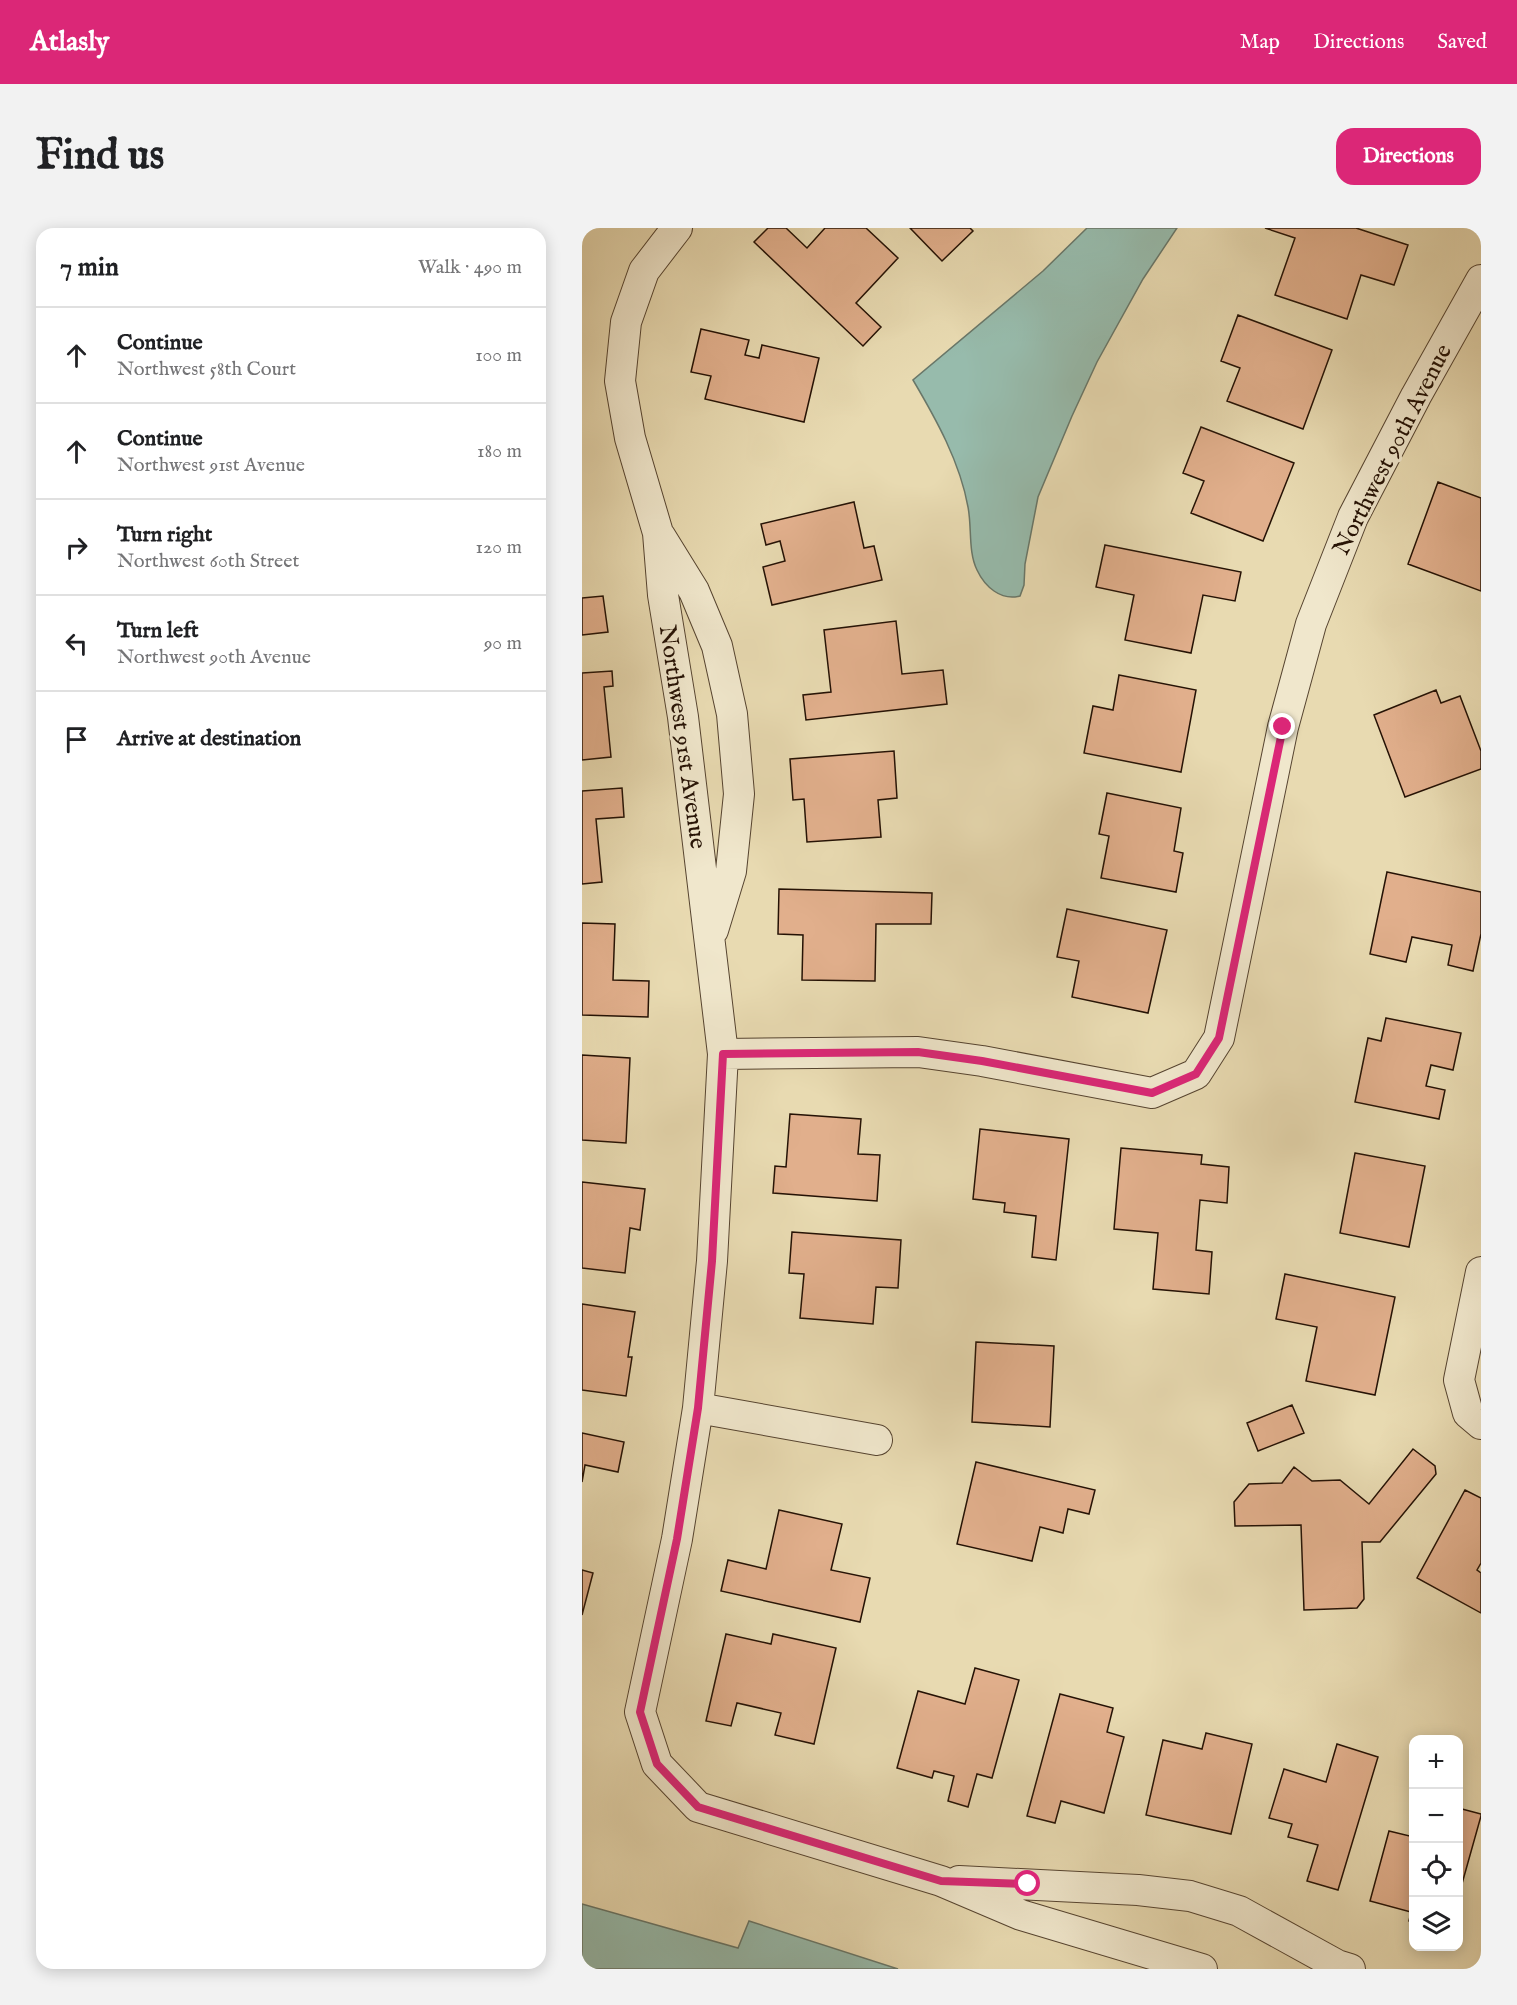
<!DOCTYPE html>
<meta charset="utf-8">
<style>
:root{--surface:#fff;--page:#f2f2f2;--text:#202124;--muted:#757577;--line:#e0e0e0;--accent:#db2777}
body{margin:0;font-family:"IM FELL English",serif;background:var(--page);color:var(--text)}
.controls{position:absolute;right:18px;bottom:18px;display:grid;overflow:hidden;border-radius:12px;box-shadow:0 3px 15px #0003}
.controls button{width:54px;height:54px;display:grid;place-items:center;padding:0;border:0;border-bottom:2px solid var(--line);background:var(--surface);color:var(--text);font:30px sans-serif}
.stop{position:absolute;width:18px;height:18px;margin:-14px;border:4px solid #db2777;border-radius:50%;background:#fff}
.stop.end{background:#db2777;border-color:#fff;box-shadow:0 2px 6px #0008}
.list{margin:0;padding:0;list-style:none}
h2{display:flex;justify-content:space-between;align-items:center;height:78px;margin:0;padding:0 24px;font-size:26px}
h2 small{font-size:20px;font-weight:400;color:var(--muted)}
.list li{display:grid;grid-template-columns:39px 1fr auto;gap:18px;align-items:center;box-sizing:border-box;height:96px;padding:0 24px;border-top:2px solid var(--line)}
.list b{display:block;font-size:22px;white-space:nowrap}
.list p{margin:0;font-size:20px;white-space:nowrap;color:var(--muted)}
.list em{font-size:20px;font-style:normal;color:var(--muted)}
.icon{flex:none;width:33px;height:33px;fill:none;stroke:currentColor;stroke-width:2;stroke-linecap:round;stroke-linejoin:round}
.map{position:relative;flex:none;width:899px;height:1741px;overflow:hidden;border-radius:18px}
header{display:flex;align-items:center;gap:36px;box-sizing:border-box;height:84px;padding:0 30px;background:var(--accent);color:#fff}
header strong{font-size:28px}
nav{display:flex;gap:33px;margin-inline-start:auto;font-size:21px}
.intro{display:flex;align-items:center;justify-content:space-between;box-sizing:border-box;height:144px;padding:0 36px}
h1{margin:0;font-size:42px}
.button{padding:15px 27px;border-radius:18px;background:var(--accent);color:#fff;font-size:21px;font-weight:700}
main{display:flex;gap:36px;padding:0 36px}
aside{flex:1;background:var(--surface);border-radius:18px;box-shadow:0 3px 15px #0003}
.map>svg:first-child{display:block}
.water{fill:#97bbac;stroke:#697769;stroke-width:1.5}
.building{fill:#e1af8c;stroke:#251205;stroke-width:1.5}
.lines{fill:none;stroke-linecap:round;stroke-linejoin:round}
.minor-casing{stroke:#564430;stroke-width:32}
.minor{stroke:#f0e7cc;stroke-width:30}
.route{stroke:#db2777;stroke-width:8}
.labels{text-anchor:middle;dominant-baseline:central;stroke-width:6;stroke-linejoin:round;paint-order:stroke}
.street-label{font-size:24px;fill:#251205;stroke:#f0e7cc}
</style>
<header>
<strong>Atlasly</strong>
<nav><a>Map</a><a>Directions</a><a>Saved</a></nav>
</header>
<div class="intro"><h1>Find us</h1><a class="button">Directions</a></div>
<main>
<aside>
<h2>7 min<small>Walk · 490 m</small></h2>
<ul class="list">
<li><svg class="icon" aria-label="ahead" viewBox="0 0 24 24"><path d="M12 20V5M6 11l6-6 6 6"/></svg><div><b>Continue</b><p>Northwest 58th Court</p></div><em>100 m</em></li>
<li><svg class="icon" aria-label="ahead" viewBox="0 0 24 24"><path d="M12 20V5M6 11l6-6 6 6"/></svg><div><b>Continue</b><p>Northwest 91st Avenue</p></div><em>180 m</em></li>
<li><svg class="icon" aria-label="right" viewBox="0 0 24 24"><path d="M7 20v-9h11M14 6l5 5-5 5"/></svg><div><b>Turn right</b><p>Northwest 60th Street</p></div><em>120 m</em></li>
<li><svg class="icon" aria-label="left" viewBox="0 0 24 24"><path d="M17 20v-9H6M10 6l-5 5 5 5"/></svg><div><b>Turn left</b><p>Northwest 90th Avenue</p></div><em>90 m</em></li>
<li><svg class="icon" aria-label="arrive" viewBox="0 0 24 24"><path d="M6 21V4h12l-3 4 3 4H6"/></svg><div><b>Arrive at destination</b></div></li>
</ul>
</aside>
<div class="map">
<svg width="899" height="1741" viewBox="0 0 899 1741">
<rect width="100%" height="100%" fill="#e8dab1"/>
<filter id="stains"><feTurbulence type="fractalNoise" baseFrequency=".00333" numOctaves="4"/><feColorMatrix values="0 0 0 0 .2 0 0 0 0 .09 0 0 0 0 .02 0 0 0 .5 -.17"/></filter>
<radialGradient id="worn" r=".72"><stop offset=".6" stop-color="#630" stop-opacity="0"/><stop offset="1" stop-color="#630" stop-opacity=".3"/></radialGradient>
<!-- water -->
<path class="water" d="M 505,0 L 595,0 L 561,51 L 515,134 L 490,188 L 456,269 L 443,336 L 442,357 L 438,368 C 419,373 403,359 395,342 C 386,324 390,299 386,279 C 378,234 354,191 331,152 L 461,43 Z
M 0,1676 L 156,1720 L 167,1693 L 316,1741 L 0,1741 Z"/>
<!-- building -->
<path class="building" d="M 186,0 L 204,0 L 225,20 L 243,0 L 284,0 L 316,30 L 274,75 L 299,99 L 281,118 L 172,14 Z
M 328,0 L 388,0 L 391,3 L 360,33 Z
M 683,0 L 774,0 L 826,17 L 812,57 L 779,47 L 765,91 L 693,67 L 713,10 Z
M 656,87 L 750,122 L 721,201 L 645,173 L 658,140 L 639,133 Z
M 119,101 L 167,112 L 163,127 L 177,130 L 180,117 L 237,130 L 222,194 L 123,171 L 129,148 L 109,144 Z
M 619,199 L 712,235 L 681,313 L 609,285 L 622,253 L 601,245 Z
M 856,254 L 899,270 L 899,363 L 826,336 Z
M 272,274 L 282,320 L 292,318 L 300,352 L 190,377 L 181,339 L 203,333 L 198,313 L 184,317 L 179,296 Z
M 523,317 L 659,344 L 653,373 L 621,367 L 609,425 L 543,412 L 552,367 L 514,359 Z
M 21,368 L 26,404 L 0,407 L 0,370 Z
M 314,393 L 320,446 L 361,442 L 365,476 L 224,492 L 221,467 L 249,464 L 242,402 Z
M 30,443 L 31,458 L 22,459 L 29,529 L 0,532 L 0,445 Z
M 537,447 L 614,462 L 599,544 L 502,525 L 511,478 L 531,482 Z
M 854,462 L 859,475 L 878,468 L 899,523 L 899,541 L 823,569 L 792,487 Z
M 312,523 L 315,570 L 296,572 L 299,609 L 225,614 L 222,571 L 211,572 L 208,531 Z
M 40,560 L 42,589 L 14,591 L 20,654 L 0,656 L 0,563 Z
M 525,565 L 599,580 L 592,623 L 601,625 L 594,664 L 519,650 L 527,608 L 517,606 Z
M 805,644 L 899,664 L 899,706 L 891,743 L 866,737 L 870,717 L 830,709 L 824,734 L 788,726 Z
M 197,661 L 350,665 L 349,696 L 294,696 L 293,753 L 220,752 L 221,707 L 196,706 Z
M 485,681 L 585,702 L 566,785 L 490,769 L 497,733 L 475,729 Z
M 0,695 L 33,696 L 31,752 L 67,753 L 66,789 L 0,787 Z
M 804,790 L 879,805 L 871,842 L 849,837 L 844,858 L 863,862 L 857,891 L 773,874 L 786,810 L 799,813 Z
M 0,827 L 48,830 L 44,915 L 0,912 Z
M 208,886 L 279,891 L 276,926 L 298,927 L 295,973 L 191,965 L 193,938 L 204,939 Z
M 398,901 L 487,911 L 474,1032 L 450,1029 L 454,988 L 422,984 L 423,975 L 391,971 Z
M 539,920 L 620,927 L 619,936 L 647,939 L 645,975 L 618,972 L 614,1022 L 630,1024 L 627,1066 L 571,1061 L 576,1005 L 532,1001 Z
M 773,925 L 843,938 L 827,1019 L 758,1005 Z
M 0,954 L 63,961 L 58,1002 L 48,1000 L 43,1045 L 0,1040 Z
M 210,1004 L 319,1012 L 316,1060 L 294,1059 L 291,1096 L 218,1090 L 222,1046 L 207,1045 Z
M 703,1046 L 813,1069 L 793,1167 L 724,1153 L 735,1099 L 694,1091 Z
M 0,1076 L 53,1084 L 46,1129 L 50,1129 L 44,1168 L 0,1162 Z
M 394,1114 L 472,1118 L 468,1199 L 390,1194 Z
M 710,1177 L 722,1205 L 676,1223 L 665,1195 Z
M 0,1205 L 42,1214 L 36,1244 L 3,1237 L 0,1254 Z
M 831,1221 L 853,1238 L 854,1246 L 798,1314 L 780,1314 L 782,1371 L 775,1380 L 722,1382 L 719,1297 L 653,1298 L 652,1274 L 667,1256 L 700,1255 L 712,1239 L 730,1253 L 758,1252 L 787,1276 Z
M 394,1234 L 513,1262 L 507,1286 L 486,1281 L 481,1305 L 458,1299 L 450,1333 L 375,1316 Z
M 883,1262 L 899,1270 L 899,1335 L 895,1342 L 899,1345 L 899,1385 L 835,1350 Z
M 197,1282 L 260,1296 L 249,1342 L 288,1350 L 278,1394 L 139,1363 L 146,1332 L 184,1341 Z
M 0,1342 L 11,1345 L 0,1387 Z
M 144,1406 L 189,1416 L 191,1406 L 254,1420 L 232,1516 L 193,1507 L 199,1485 L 155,1475 L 149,1498 L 124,1493 Z
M 393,1440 L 437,1452 L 410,1550 L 395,1546 L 386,1579 L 366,1573 L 372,1548 L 352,1543 L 350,1550 L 315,1540 L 336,1463 L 383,1476 Z
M 478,1466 L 531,1480 L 525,1504 L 542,1509 L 522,1585 L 479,1573 L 473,1595 L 445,1588 Z
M 624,1505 L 670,1516 L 649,1606 L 564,1587 L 581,1512 L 620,1521 Z
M 755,1516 L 796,1529 L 756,1662 L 725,1653 L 736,1617 L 706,1609 L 710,1596 L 687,1590 L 702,1541 L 744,1554 Z
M 880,1581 L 899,1586 L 899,1588 L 876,1670 L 876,1593 Z
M 807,1603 L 832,1609 L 832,1694 L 827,1693 L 829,1684 L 788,1673 Z"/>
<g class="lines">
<!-- minor casing -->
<g class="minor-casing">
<path id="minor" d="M 95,0 L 62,43 L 44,94 L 38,153 L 48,210 L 76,305 L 81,367 L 101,489 L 141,826 L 130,1033 L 116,1180 L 95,1311 L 58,1484 L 75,1536 L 116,1579 L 359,1653 L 439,1687 L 620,1741
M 78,308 L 112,363 L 135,418 L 150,486 L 157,566 L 149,643 L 131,702
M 141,826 L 336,824 L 400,833 L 570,865 L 614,846 L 637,810 L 701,499 L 729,396 L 771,289 L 834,168 L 899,52
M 899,1044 L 877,1152 L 886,1185 L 899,1196
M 116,1180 L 295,1212
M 377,1653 L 556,1662 L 608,1668 L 657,1683 L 755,1737 L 768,1741"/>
</g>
<!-- minor -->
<use href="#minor" class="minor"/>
</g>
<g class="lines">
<!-- route -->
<path class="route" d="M 446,1656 L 359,1653 L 116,1579 L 75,1536 L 58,1484 L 95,1311 L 116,1180 L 130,1033 L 141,826 L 336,824 L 400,833 L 570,865 L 614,846 L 637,810 L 701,499"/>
</g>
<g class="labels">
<!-- street labels -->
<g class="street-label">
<text transform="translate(811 222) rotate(-63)">Northwest 90th Avenue</text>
<text transform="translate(100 509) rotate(82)">Northwest 91st Avenue</text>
</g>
</g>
<rect width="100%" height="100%" filter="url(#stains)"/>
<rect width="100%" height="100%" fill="url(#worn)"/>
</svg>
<div class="controls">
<button>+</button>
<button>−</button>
<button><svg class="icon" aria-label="locate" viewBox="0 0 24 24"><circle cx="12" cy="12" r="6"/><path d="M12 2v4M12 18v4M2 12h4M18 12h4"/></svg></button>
<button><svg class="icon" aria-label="layers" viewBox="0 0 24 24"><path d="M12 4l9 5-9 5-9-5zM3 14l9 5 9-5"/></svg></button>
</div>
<div class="stop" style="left:446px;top:1656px"></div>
<div class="stop end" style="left:701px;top:499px"></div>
</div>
</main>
